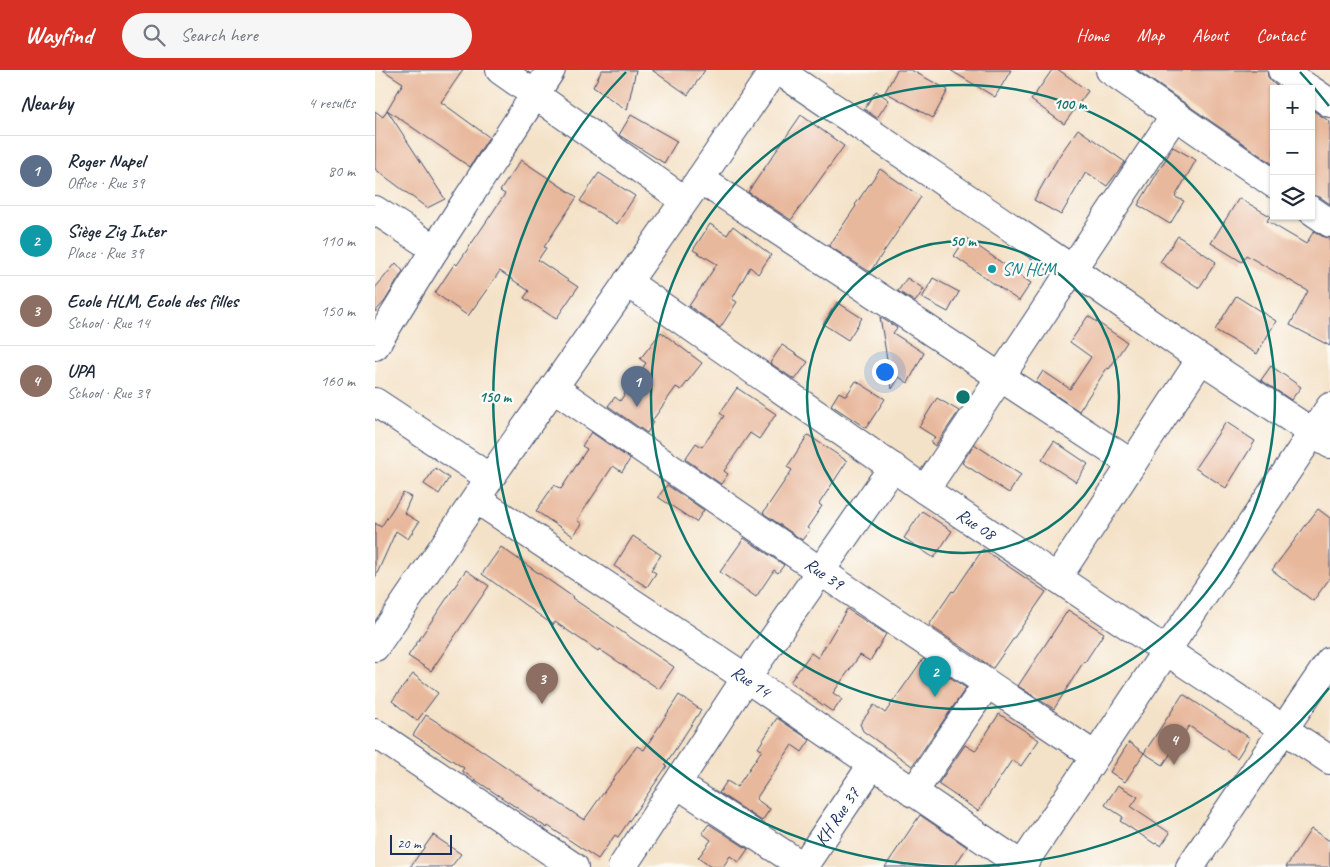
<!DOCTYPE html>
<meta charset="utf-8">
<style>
:root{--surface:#fff;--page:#f6f6f7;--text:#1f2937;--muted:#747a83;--line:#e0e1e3;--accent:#d93025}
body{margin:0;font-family:Caveat,sans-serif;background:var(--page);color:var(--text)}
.controls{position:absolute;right:15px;top:15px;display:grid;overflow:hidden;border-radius:0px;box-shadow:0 1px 4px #0004}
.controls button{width:45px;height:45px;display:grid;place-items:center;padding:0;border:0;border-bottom:1px solid var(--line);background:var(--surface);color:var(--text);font:25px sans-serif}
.scale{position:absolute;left:15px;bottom:12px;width:62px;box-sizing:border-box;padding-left:5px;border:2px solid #1b2f5e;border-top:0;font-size:14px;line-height:18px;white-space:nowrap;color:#1b2f5e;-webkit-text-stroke:4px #fdfcf7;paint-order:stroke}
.you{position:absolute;left:509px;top:301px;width:18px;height:18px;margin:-12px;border:4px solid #fff;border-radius:50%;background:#1a73e8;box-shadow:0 0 0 8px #1a73e833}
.badge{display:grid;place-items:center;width:32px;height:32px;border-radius:50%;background:var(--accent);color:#fff;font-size:16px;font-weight:700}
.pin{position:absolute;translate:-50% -41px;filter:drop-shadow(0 1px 2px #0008)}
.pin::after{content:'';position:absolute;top:26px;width:18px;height:15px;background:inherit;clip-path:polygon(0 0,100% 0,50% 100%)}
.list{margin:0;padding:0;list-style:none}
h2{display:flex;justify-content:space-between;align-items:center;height:65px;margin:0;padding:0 20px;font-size:21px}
h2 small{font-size:16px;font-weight:400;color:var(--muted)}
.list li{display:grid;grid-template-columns:32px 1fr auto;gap:15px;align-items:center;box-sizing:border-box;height:70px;padding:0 20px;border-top:1px solid var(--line)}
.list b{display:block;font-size:19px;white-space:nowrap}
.list p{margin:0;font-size:16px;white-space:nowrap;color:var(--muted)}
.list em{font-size:16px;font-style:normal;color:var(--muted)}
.icon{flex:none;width:28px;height:28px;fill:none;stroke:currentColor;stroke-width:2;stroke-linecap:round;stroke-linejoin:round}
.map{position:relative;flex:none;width:955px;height:797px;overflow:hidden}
header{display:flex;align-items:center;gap:30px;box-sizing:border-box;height:70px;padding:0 25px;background:var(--accent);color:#fff}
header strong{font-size:24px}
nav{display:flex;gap:28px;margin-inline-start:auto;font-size:18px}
.search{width:350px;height:45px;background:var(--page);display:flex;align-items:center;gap:12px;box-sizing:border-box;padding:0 18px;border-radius:28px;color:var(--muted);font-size:19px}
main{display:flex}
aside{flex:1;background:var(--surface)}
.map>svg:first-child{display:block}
.building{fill:#e8b89c}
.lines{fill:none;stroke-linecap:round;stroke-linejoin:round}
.minor-casing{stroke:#3c4a6e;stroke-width:30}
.minor{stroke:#fff;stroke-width:28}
.ring{fill:none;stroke:#0f766e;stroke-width:2.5}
.culture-dot{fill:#0f9aa8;stroke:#fdfcf7;stroke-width:2}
.labels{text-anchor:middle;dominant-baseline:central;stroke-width:4.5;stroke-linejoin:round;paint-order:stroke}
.culture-label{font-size:18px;fill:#0d838f;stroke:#fdfcf7;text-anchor:start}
.street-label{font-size:18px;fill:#1b2f5e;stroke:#fdfcf7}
.centre{fill:#0f766e;stroke:#fdfcf7;stroke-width:2.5}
.ring-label{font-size:15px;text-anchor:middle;font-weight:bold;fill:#0f766e;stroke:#fdfcf7;stroke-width:4.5;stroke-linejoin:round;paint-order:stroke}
</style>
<header>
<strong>Wayfind</strong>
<div class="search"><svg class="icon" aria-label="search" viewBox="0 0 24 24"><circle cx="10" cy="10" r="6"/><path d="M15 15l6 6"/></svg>Search here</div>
<nav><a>Home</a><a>Map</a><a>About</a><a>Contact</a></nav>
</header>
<main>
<aside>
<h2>Nearby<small>4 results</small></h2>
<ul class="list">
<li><span class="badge" style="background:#5c6f8a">1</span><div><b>Roger Napel</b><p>Office · Rue 39</p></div><em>80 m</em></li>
<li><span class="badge" style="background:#0f9aa8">2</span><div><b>Siège Zig Inter</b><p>Place · Rue 39</p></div><em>110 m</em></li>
<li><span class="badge" style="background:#8d6e63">3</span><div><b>Ecole HLM, Ecole des filles</b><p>School · Rue 14</p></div><em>150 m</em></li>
<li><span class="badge" style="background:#8d6e63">4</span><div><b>UPA</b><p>School · Rue 39</p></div><em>160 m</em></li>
</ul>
</aside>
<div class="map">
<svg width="955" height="797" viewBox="0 0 955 797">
<rect width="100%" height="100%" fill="#fdfcf7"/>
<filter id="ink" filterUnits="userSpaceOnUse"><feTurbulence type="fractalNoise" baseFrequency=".02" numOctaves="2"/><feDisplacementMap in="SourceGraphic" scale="10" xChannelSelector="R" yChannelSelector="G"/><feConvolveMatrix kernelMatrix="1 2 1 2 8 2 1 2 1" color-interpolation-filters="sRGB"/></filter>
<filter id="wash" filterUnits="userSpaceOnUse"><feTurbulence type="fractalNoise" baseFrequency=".0096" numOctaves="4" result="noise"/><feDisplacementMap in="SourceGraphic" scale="20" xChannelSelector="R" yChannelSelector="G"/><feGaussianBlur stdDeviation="1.12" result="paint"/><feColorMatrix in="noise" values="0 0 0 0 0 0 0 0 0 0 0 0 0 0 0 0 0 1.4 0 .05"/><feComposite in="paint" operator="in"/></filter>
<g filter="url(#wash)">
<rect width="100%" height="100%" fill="#f4e2c8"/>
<g id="blocks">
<!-- building -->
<path class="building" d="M 8,0 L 88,0 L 66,32 L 114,67 L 95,97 L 12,40 L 28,13 Z
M 227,0 L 261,0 L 252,40 L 218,17 Z
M 277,0 L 330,0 L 313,25 Z
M 522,0 L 536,0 L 573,20 L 558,48 L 510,22 Z
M 575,0 L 636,0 L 620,27 Z
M 677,0 L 684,0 L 713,21 L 689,54 L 656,30 Z
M 762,0 L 892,0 L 893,7 L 898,13 L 906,19 L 899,19 L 899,95 Z
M 501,21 L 514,30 L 502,48 L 489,39 Z
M 936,39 L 955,52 L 955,134 L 945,127 L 936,125 Z
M 12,40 L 70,129 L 52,138 L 0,99 L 0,41 L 8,47 Z
M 256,45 L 302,71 L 289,93 L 244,65 Z
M 426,45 L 469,76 L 416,150 L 373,122 Z
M 703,59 L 750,92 L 732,116 L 711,102 L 686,145 L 659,130 L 684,86 Z
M 798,77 L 821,90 L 800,127 L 809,131 L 795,154 L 763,135 Z
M 146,90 L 202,127 L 169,177 L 171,178 L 163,190 L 203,217 L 181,249 L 149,228 L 154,221 L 125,201 L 93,246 L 60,223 L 80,193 L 82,195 L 130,124 L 125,121 Z
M 505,99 L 546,127 L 495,202 L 454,176 L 481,136 L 480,135 Z
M 224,103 L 260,126 L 242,154 L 205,131 Z
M 864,128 L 895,146 L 892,151 L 931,174 L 939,161 L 947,166 L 955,168 L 955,276 L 915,255 L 933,221 L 871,185 L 867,192 L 836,173 Z
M 335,154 L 352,165 L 358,156 L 396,185 L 383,204 L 375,197 L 357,229 L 362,232 L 345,258 L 314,236 L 342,194 L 318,180 Z
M 803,166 L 841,192 L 824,218 L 785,192 Z
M 591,168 L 656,213 L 644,231 L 579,186 Z
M 21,193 L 28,201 L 10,231 L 0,242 L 0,218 Z
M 532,208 L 549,219 L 540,232 L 523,221 Z
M 558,208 L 584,222 L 573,242 L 547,228 Z
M 861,226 L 901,251 L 882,284 L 840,260 Z
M 462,232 L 487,248 L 473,270 L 448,254 Z
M 713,246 L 752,272 L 734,299 L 732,298 L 704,341 L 661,312 L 668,301 L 695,319 L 716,287 L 695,272 Z
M 505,247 L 522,258 L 518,263 L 549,283 L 533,313 L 524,307 L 517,319 Z
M 286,262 L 327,293 L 306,320 L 301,317 L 277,351 L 278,352 L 272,363 L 233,336 L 240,327 L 245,331 L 271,293 L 265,289 Z
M 407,275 L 433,292 L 420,310 L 395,293 Z
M 896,296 L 926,317 L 916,330 L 886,310 Z
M 481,311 L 510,329 L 491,358 L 456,335 L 464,322 L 471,326 Z
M 362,318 L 401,344 L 384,369 L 375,363 L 349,401 L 353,404 L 346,414 L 310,389 L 321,373 L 327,377 L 349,346 L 345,343 Z
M 562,328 L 584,341 L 560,376 L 556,373 L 560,367 L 544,357 Z
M 851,352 L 880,371 L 851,418 L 820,398 Z
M 216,362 L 255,389 L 247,402 L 238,396 L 202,450 L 207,454 L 198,466 L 161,441 L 179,415 L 186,419 L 212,379 L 207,376 Z
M 433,365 L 472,391 L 444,434 L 447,436 L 432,458 L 435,460 L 427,470 L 388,443 L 417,400 L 412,397 Z
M 679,371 L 713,394 L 701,412 L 667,390 Z
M 599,374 L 646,405 L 634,423 L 587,393 Z
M 60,398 L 74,408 L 64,424 L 49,414 Z
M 292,415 L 329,440 L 321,452 L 283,427 Z
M 28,423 L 36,427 L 29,443 L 44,452 L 33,469 L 21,461 L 0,508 L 0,453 L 6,457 Z
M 943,439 L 955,448 L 955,508 L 938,531 L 897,500 Z
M 547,441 L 577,461 L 559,488 L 529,468 Z
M 258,466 L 286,485 L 276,500 L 281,503 L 272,517 L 239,496 Z
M 369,468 L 409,495 L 403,503 L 399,500 L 381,527 L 345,502 Z
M 126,477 L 198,527 L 197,528 L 299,597 L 284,619 L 224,579 L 223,581 L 180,552 L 178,555 L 107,504 Z
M 608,479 L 671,522 L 618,598 L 554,555 L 577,521 L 579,522 Z
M 91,500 L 114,516 L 56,601 L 33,586 Z
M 472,539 L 511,564 L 495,591 L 485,585 L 458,623 L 467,629 L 458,642 L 415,612 L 436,583 L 443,588 Z
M 693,540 L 729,563 L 710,592 L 709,591 L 679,639 L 643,616 Z
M 548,589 L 591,618 L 537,696 L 488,661 L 485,654 L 499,635 L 510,643 Z
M 38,604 L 63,623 L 42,651 L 17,631 Z
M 808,624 L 875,668 L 862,688 L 814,656 L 788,695 L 769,683 Z
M 304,625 L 326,640 L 290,695 L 292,696 L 243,767 L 240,765 L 223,789 L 173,756 L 172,758 L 87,701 L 89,698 L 38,665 L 51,645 L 103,678 L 209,750 L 262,676 L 269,680 Z
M 624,644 L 664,670 L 646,696 L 637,690 L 603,741 L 563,714 L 590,675 L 600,681 Z
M 402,648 L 435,670 L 427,682 L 417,675 L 381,729 L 395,739 L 387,751 L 344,723 L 352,711 L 362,717 L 387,680 L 383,678 Z
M 754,672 L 769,683 L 750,712 L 735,702 Z
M 743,715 L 763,727 L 756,737 L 795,763 L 786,776 L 781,773 L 780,774 L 745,751 L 748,747 L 730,735 Z
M 545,745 L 592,777 L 579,797 L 510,797 Z
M 334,754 L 373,779 L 364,792 L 355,786 L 348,797 L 336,797 L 323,788 L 336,770 L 327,763 Z
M 936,759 L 955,771 L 955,797 L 911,797 Z
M 58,765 L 86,784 L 76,797 L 35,797 Z"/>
</g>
</g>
<g filter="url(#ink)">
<use href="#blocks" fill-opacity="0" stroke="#3c4a6e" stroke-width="1"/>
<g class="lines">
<!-- minor casing -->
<g class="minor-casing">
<g id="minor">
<path d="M 125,0 L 309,130"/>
<path d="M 403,0 L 697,199 L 826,289 L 955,374"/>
<path d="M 735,0 L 899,114"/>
<path d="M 907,0 L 934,19"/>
<path d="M 936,20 L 955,33"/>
<path d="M 325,109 L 757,394"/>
<path d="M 0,140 L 60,179"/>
<path d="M 936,140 L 955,153"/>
<path id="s1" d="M 252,212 L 550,420 L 955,690"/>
<path d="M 0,276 L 60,179 L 176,0"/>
<path id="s2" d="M 179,318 L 445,501 L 720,686"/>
<path d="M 0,332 L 115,408"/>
<path d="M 550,420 L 800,45"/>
<path id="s3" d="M 101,429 L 371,608 L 649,797"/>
<path d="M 682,508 L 826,289"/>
<path d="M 0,577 L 115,408 L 325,109 L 399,0"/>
<path d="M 0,663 L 199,797"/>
<path d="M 302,714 L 429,797"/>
<path d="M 538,723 L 612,614"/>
<path d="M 247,797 L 371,608 L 518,397"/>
<path id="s4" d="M 428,797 L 497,695"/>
<path d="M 646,797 L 955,337"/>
<path d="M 815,797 L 955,591"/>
</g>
</g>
<!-- minor -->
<use href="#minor" class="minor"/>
</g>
</g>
<!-- distance rings -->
<g class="ring">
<circle cx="588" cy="327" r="156"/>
<circle cx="588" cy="327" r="312"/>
<path d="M954 618A468 468 0 1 1 251 2M925 2A468 468 0 0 1 954 36"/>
</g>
<!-- markers -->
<circle class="culture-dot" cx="617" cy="199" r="5"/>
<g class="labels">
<!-- culture labels -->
<g class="culture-label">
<text x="627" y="199">SN HLM</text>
</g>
<!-- street labels -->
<g class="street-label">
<text stroke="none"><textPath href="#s1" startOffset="425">Rue 08</textPath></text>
<text stroke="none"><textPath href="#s2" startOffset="328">Rue 39</textPath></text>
<text stroke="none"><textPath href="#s3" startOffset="330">Rue 14</textPath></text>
<text stroke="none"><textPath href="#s4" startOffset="61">KH Rue 37</textPath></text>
</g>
</g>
<circle cx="588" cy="327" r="8" class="centre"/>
<g class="ring-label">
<text x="695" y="39">100 m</text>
<text x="588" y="176">50 m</text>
<text x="120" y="332">150 m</text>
</g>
</svg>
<div class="controls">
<button>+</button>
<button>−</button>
<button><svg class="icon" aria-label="layers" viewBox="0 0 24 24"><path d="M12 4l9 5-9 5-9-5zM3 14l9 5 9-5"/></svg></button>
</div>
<div class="scale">20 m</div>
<div class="you"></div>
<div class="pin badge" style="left:262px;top:337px;background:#5c6f8a">1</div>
<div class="pin badge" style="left:560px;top:627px;background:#0f9aa8">2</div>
<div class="pin badge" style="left:167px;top:634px;background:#8d6e63">3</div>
<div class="pin badge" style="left:799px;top:695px;background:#8d6e63">4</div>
</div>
</main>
